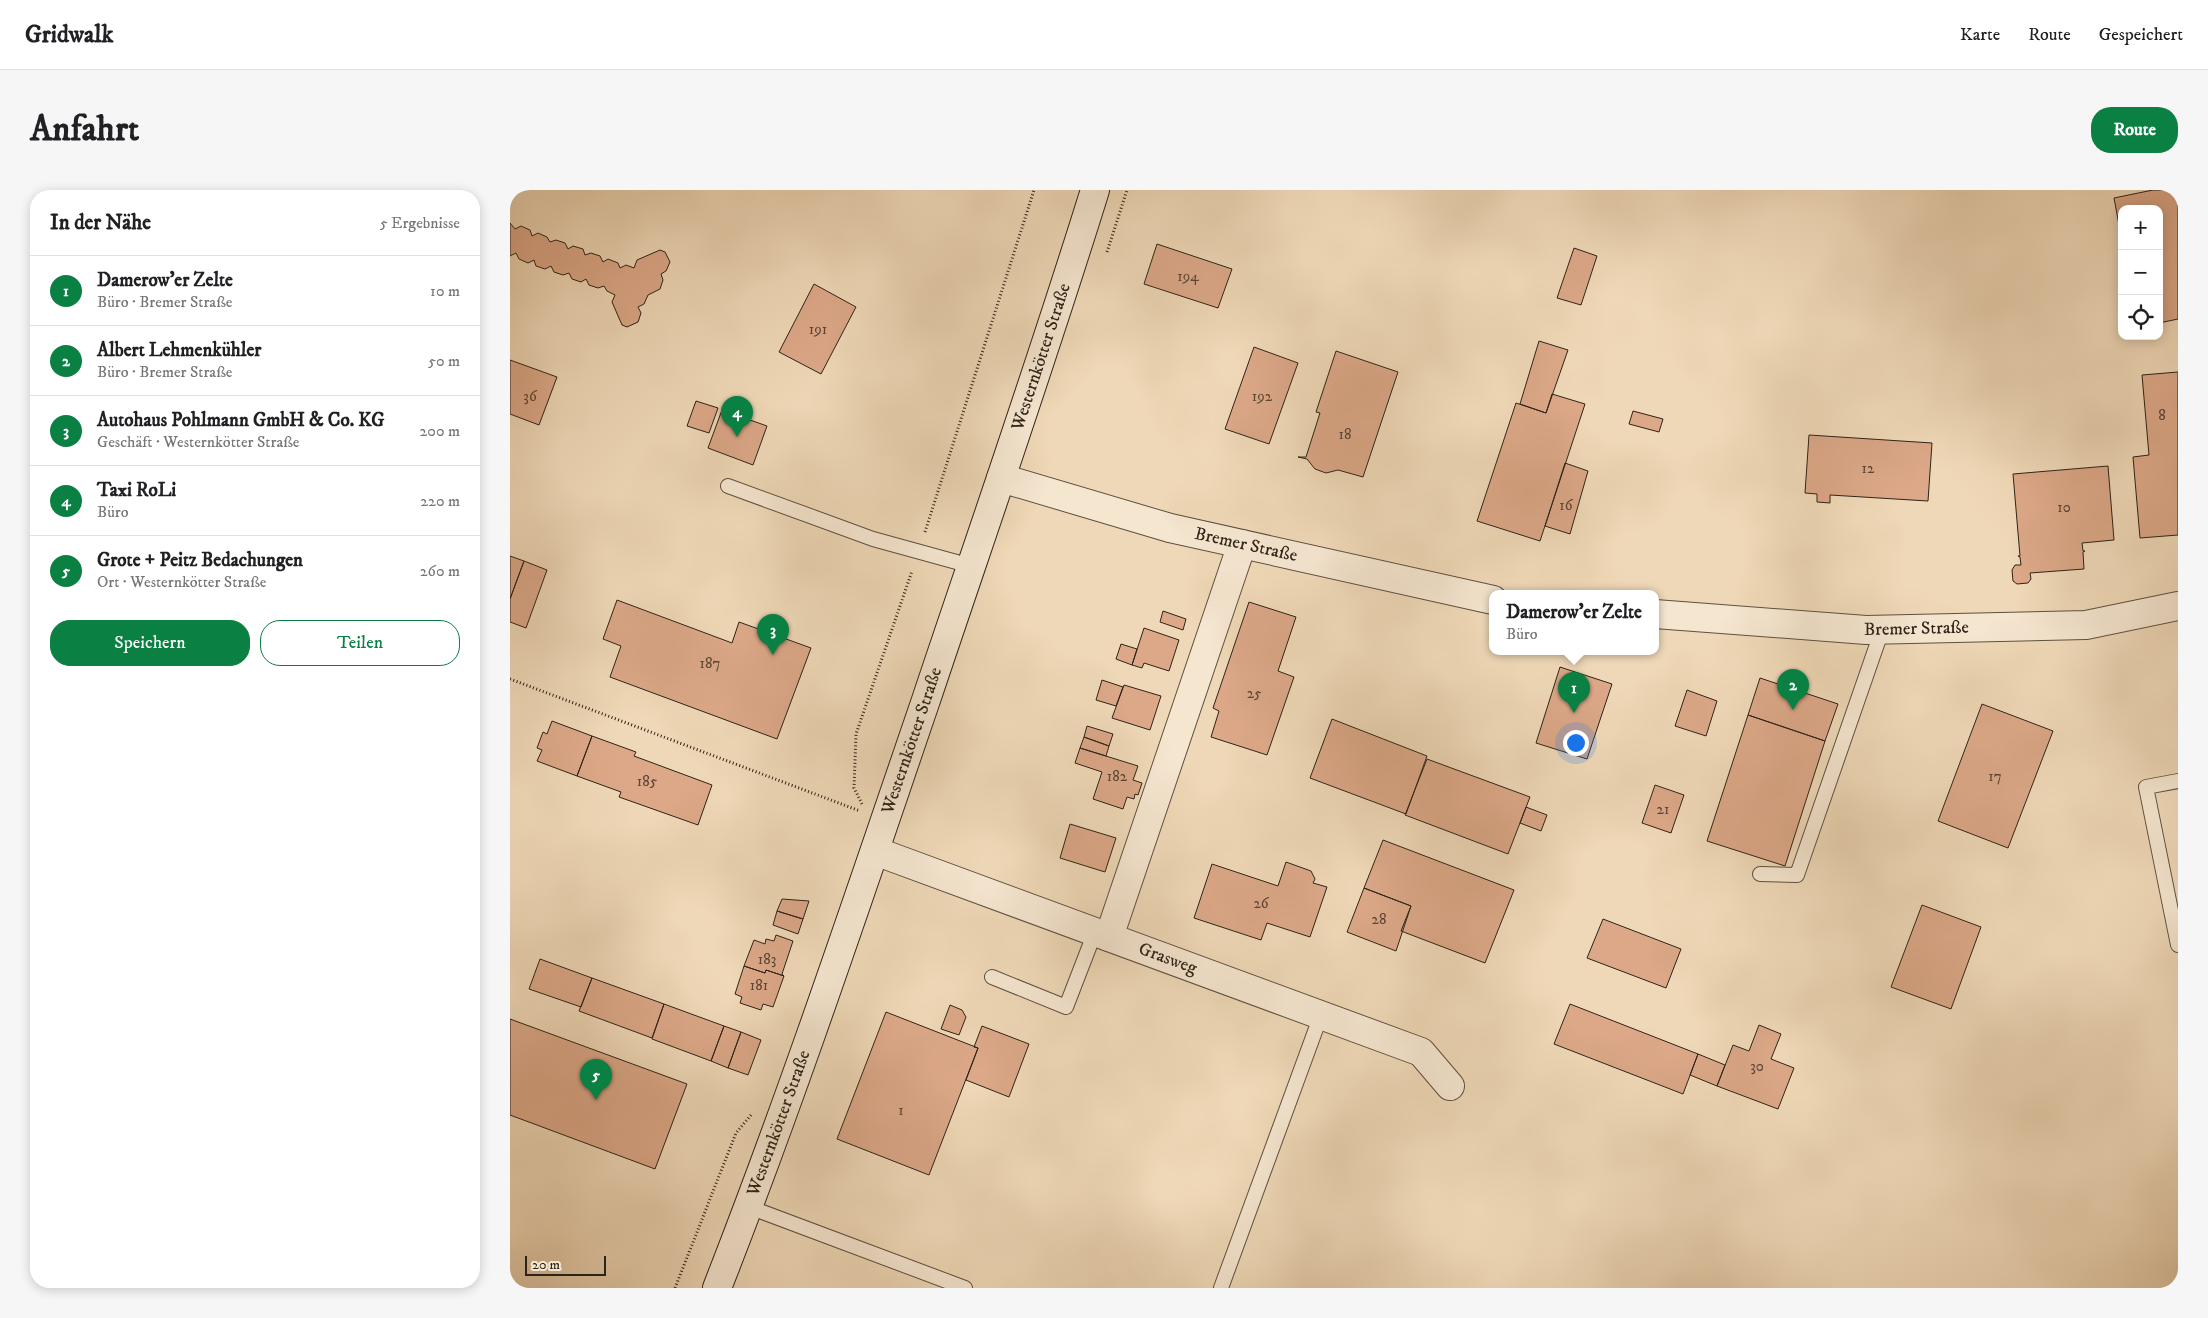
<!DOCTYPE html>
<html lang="de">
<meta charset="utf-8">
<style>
:root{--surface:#fff;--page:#f6f6f6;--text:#202124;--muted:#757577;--line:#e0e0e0;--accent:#0b8043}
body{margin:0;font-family:"IM FELL DW Pica",serif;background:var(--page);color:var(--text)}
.controls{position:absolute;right:15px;top:15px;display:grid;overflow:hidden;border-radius:10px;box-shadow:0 2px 12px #0003}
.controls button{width:45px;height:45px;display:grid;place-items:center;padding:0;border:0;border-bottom:1px solid var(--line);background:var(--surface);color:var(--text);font:25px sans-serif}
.scale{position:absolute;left:15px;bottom:12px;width:81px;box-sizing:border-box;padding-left:5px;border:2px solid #2e2318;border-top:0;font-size:14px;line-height:18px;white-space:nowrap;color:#2e2318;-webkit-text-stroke:4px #f5e6d0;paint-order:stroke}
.you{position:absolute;left:1065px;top:552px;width:18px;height:18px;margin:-12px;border:4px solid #fff;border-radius:50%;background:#1a73e8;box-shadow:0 0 0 8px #1a73e833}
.badge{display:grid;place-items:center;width:32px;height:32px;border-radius:50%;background:var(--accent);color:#fff;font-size:16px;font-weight:700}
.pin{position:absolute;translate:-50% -41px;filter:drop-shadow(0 1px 2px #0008)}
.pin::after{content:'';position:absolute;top:26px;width:18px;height:15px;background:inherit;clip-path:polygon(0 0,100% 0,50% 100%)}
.popup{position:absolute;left:979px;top:400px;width:170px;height:65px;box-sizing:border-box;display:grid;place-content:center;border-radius:10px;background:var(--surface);filter:drop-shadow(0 1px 4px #0005);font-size:16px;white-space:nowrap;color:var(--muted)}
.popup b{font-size:19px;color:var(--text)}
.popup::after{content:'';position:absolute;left:50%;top:100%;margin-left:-10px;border:10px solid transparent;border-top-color:var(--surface)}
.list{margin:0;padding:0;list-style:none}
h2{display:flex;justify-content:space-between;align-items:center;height:65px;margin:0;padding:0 20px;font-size:21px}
h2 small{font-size:16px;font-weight:400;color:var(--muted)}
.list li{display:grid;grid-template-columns:32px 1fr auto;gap:15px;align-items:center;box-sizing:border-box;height:70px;padding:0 20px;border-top:1px solid var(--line)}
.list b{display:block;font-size:19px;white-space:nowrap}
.list p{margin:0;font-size:16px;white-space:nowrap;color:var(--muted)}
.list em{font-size:16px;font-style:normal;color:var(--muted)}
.actions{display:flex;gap:10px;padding:15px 20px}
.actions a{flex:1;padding:11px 0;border:1px solid var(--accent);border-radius:20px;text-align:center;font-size:18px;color:var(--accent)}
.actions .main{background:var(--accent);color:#fff}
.icon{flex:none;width:28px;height:28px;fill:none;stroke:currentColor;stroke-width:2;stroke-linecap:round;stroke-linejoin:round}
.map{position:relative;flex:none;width:1668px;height:1098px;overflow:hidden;border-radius:20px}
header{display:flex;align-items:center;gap:30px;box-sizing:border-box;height:70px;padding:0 25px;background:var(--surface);border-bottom:1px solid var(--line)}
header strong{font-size:24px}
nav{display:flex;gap:28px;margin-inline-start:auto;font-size:18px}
.intro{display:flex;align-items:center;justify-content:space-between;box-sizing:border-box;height:120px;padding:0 30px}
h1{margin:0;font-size:35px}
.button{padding:12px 22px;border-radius:20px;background:var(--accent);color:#fff;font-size:18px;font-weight:700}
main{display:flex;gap:30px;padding:0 30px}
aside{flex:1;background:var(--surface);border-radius:20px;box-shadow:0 2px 12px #0003}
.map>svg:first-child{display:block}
.building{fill:#dca888;stroke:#2e2318}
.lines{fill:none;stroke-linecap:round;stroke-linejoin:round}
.lane-casing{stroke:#5e5040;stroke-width:16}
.street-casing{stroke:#5e5040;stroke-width:30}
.secondary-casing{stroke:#2e2318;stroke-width:30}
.path{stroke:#2e2318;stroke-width:3;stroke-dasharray:1 2.5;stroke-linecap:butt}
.lane{stroke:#f5e6d0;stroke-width:14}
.street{stroke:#f5e6d0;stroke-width:28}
.secondary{stroke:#f5e6d0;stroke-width:28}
.labels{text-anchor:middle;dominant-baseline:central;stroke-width:4;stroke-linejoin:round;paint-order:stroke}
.number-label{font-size:15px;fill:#5a4434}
.street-label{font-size:18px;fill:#2e2318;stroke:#f5e6d0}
</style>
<header>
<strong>Gridwalk</strong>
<nav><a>Karte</a><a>Route</a><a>Gespeichert</a></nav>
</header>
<div class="intro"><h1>Anfahrt</h1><a class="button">Route</a></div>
<main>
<aside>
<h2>In der Nähe<small>5 Ergebnisse</small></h2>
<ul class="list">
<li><span class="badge">1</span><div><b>Damerow'er Zelte</b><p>Büro · Bremer Straße</p></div><em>10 m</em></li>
<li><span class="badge">2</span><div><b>Albert Lehmenkühler</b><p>Büro · Bremer Straße</p></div><em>50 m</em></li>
<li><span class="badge">3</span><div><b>Autohaus Pohlmann GmbH &amp; Co. KG</b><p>Geschäft · Westernkötter Straße</p></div><em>200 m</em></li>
<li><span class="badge">4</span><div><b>Taxi RoLi</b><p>Büro</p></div><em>220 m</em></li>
<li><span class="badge">5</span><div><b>Grote + Peitz Bedachungen</b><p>Ort · Westernkötter Straße</p></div><em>260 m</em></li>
</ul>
<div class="actions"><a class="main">Speichern</a><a>Teilen</a></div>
</aside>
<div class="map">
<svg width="1668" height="1098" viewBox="0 0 1668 1098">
<rect width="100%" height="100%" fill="#efd8b7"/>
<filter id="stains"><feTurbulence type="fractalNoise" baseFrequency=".004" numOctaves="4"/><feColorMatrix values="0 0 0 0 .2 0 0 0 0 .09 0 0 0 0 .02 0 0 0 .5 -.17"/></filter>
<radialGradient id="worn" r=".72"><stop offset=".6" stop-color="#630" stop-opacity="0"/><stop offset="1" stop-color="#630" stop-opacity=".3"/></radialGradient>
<!-- building -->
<path class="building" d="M 1643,0 L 1666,0 L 1668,12 L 1668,129 L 1649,133 L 1649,19 L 1612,19 L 1612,51 L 1604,8 Z
M 0,33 L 5,39 L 11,36 L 20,40 L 22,46 L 28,43 L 37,47 L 40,52 L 46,50 L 55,53 L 58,59 L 63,56 L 73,59 L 75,65 L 81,63 L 90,66 L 93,72 L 98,69 L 108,73 L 110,78 L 116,75 L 124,78 L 127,70 L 150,60 L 155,62 L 160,72 L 156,81 L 151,84 L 153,90 L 150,99 L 138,105 L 134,114 L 128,117 L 131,123 L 128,132 L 117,137 L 112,135 L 102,112 L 105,105 L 97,101 L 94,96 L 88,98 L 79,95 L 76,89 L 71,92 L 62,89 L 59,83 L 53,85 L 44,82 L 41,76 L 35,79 L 26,76 L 24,70 L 18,73 L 9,69 L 6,63 L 0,66 Z
M 647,54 L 722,79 L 708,118 L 634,94 Z
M 1064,58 L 1087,66 L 1071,115 L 1047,108 Z
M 304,94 L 346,117 L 311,184 L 269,162 Z
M 1029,151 L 1058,160 L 1036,223 L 1010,214 Z
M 744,157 L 788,173 L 759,254 L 715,239 Z
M 826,161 L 888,182 L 853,287 L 828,280 L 816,283 L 805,279 L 797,269 L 788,267 L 796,267 L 810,223 L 806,222 Z
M 0,170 L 47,187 L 29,235 L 0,224 Z
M 1668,182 L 1668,345 L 1630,348 L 1623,267 L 1639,265 L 1632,185 Z
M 1042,204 L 1075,214 L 1030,351 L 967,331 L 1006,213 L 1036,223 Z
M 186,211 L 208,218 L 199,243 L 177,236 Z
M 212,220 L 257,236 L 243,275 L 198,258 Z
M 1123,221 L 1153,229 L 1149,242 L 1119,234 Z
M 1299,245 L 1422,253 L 1418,311 L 1320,305 L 1320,313 L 1307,312 L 1307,304 L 1295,303 Z
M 1055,273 L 1078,281 L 1060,344 L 1035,336 Z
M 1598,276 L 1604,350 L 1572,353 L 1573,361 L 1575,361 L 1573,362 L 1574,379 L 1520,383 L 1521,389 L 1518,393 L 1507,394 L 1503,391 L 1502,380 L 1505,375 L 1511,375 L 1510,367 L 1508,366 L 1510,366 L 1503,284 Z
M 0,366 L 14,371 L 0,409 Z
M 14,371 L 37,380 L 16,438 L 0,432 L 0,409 Z
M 107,410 L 222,453 L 229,432 L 301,458 L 267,549 L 100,487 L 111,456 L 93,449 Z
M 739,412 L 786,427 L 768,481 L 784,487 L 757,565 L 701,547 L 709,521 L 703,518 Z
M 653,421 L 676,429 L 673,440 L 650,432 Z
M 634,438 L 669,450 L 659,481 L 634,473 L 632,478 L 622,475 Z
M 611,454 L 627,459 L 622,475 L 606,469 Z
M 1050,477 L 1102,494 L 1077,569 L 1026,553 Z
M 1250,488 L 1328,514 L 1315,551 L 1238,525 Z
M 592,490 L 613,497 L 606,516 L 586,510 Z
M 614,495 L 651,506 L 640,540 L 602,528 Z
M 1177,500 L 1207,511 L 1196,546 L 1165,536 Z
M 1472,514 L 1543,541 L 1498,658 L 1428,631 Z
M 1238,525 L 1315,551 L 1275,676 L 1197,651 Z
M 822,529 L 917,566 L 896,624 L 800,588 Z
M 42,531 L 82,546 L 67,586 L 27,571 L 32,560 L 27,558 L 33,542 L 37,544 Z
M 577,536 L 603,544 L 599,556 L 574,547 Z
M 82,546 L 126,562 L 124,566 L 202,595 L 188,635 L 109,607 L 111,602 L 67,586 Z
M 574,547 L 599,556 L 596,566 L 570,558 Z
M 570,558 L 628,576 L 623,590 L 632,593 L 628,605 L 625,604 L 624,609 L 617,607 L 613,619 L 583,609 L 592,582 L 565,573 Z
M 917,569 L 1020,607 L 998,664 L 895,625 Z
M 1145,595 L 1174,605 L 1161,643 L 1132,633 Z
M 1016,617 L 1037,625 L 1031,641 L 1010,633 Z
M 560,634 L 606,648 L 595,682 L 550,668 Z
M 873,650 L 1004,700 L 975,773 L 891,741 L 901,716 L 854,698 Z
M 776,672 L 801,681 L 805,689 L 803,693 L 817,697 L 800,747 L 757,733 L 751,750 L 684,728 L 702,674 L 768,696 Z
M 854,698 L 901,716 L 886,761 L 837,742 Z
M 272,709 L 299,711 L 293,729 L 267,721 Z
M 1412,715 L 1471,737 L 1441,819 L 1381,797 Z
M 267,721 L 293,729 L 288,744 L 263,735 Z
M 1093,729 L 1171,759 L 1156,798 L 1077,768 Z
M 266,745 L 283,751 L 272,784 L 274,786 L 256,780 L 255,783 L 234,776 L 244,750 L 255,754 L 256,749 L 264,751 Z
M 30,769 L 82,788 L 71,817 L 19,799 Z
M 234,776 L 255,783 L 256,780 L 274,786 L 263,817 L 253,814 L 251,820 L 230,813 L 232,807 L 225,804 Z
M 82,788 L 154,814 L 142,848 L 69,821 Z
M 154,814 L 214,836 L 201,871 L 142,849 Z
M 1060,814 L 1188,864 L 1173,904 L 1044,854 Z
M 440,815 L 452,820 L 456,827 L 449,845 L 431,839 Z
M 376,822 L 468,858 L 419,985 L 327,949 Z
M 0,829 L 177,894 L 145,979 L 0,925 Z
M 1249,835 L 1271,844 L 1261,869 L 1284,878 L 1268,919 L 1207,896 L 1223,855 L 1239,861 Z
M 214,836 L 231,842 L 218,878 L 201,871 Z
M 472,836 L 519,854 L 499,907 L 456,890 L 468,858 L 464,857 Z
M 231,842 L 251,850 L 238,885 L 218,878 Z
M 1188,864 L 1215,875 L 1207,896 L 1180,885 Z"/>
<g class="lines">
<!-- lane casing -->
<g class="lane-casing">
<path id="lane" d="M 218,296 L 363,349 L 461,376
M 1668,591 L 1636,597 L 1668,755
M 1250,684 L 1287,685 L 1372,440
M 482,787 L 556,817 L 585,742
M 239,1017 L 455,1098
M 711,1098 L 811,825"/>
</g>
<!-- street casing -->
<g class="street-casing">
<g id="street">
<path id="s1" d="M 491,288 L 660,338 L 983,410"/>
<path id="s2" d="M 1145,424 L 1356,440 L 1576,435 L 1668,416"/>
<path id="s3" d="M 365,661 L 911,862 L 940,896"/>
<path d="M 599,747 L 732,354"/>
</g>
</g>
<!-- secondary casing -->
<g class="secondary-casing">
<g id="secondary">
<path id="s4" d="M 207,1098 C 283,904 349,706 416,510 C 473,340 532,171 585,0"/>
</g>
</g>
<!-- path -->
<path class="path" d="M 597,62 L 617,0
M 415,342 L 524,0
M 0,489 L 350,621
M 352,614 L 344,598 L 346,544 L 402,381
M 165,1098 L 226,943 L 241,925"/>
<!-- lane -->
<use href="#lane" class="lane"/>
<!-- street -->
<use href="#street" class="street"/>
<!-- secondary -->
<use href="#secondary" class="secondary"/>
</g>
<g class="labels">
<!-- number labels -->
<g class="number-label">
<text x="678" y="86">194</text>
<text x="308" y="139">191</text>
<text x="20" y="206">36</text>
<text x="752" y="206">192</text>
<text x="1652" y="225">8</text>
<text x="835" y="244">18</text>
<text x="1358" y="278">12</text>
<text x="1056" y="315">16</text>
<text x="1554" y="317">10</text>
<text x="200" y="473">187</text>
<text x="744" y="503">25</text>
<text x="607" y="586">182</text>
<text x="1485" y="586">17</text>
<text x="137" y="591">185</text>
<text x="1153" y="619">21</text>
<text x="751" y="713">26</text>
<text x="869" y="729">28</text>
<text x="257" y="769">183</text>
<text x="249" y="795">181</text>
<text x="1247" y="876">30</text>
<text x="391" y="920">1</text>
</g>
<!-- street labels -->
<g class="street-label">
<text stroke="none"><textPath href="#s4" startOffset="986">Westernkötter Straße</textPath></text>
<text stroke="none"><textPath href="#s1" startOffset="254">Bremer Straße</textPath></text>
<text stroke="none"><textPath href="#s2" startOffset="262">Bremer Straße</textPath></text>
<text stroke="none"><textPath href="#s4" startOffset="581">Westernkötter Straße</textPath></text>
<text stroke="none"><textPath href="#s3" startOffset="312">Grasweg</textPath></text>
<text stroke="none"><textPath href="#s4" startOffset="176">Westernkötter Straße</textPath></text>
</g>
</g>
<rect width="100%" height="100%" filter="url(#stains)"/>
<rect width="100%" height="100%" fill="url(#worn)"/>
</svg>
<div class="controls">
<button>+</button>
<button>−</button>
<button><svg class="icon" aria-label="locate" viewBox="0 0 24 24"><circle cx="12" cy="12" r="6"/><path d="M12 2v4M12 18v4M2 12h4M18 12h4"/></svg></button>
</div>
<div class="scale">20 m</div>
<div class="you"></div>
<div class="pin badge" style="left:1064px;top:523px">1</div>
<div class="popup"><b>Damerow'er Zelte</b>Büro</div>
<div class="pin badge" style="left:1283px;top:520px">2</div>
<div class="pin badge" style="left:263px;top:465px">3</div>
<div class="pin badge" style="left:227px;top:247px">4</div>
<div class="pin badge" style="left:86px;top:910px">5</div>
</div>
</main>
